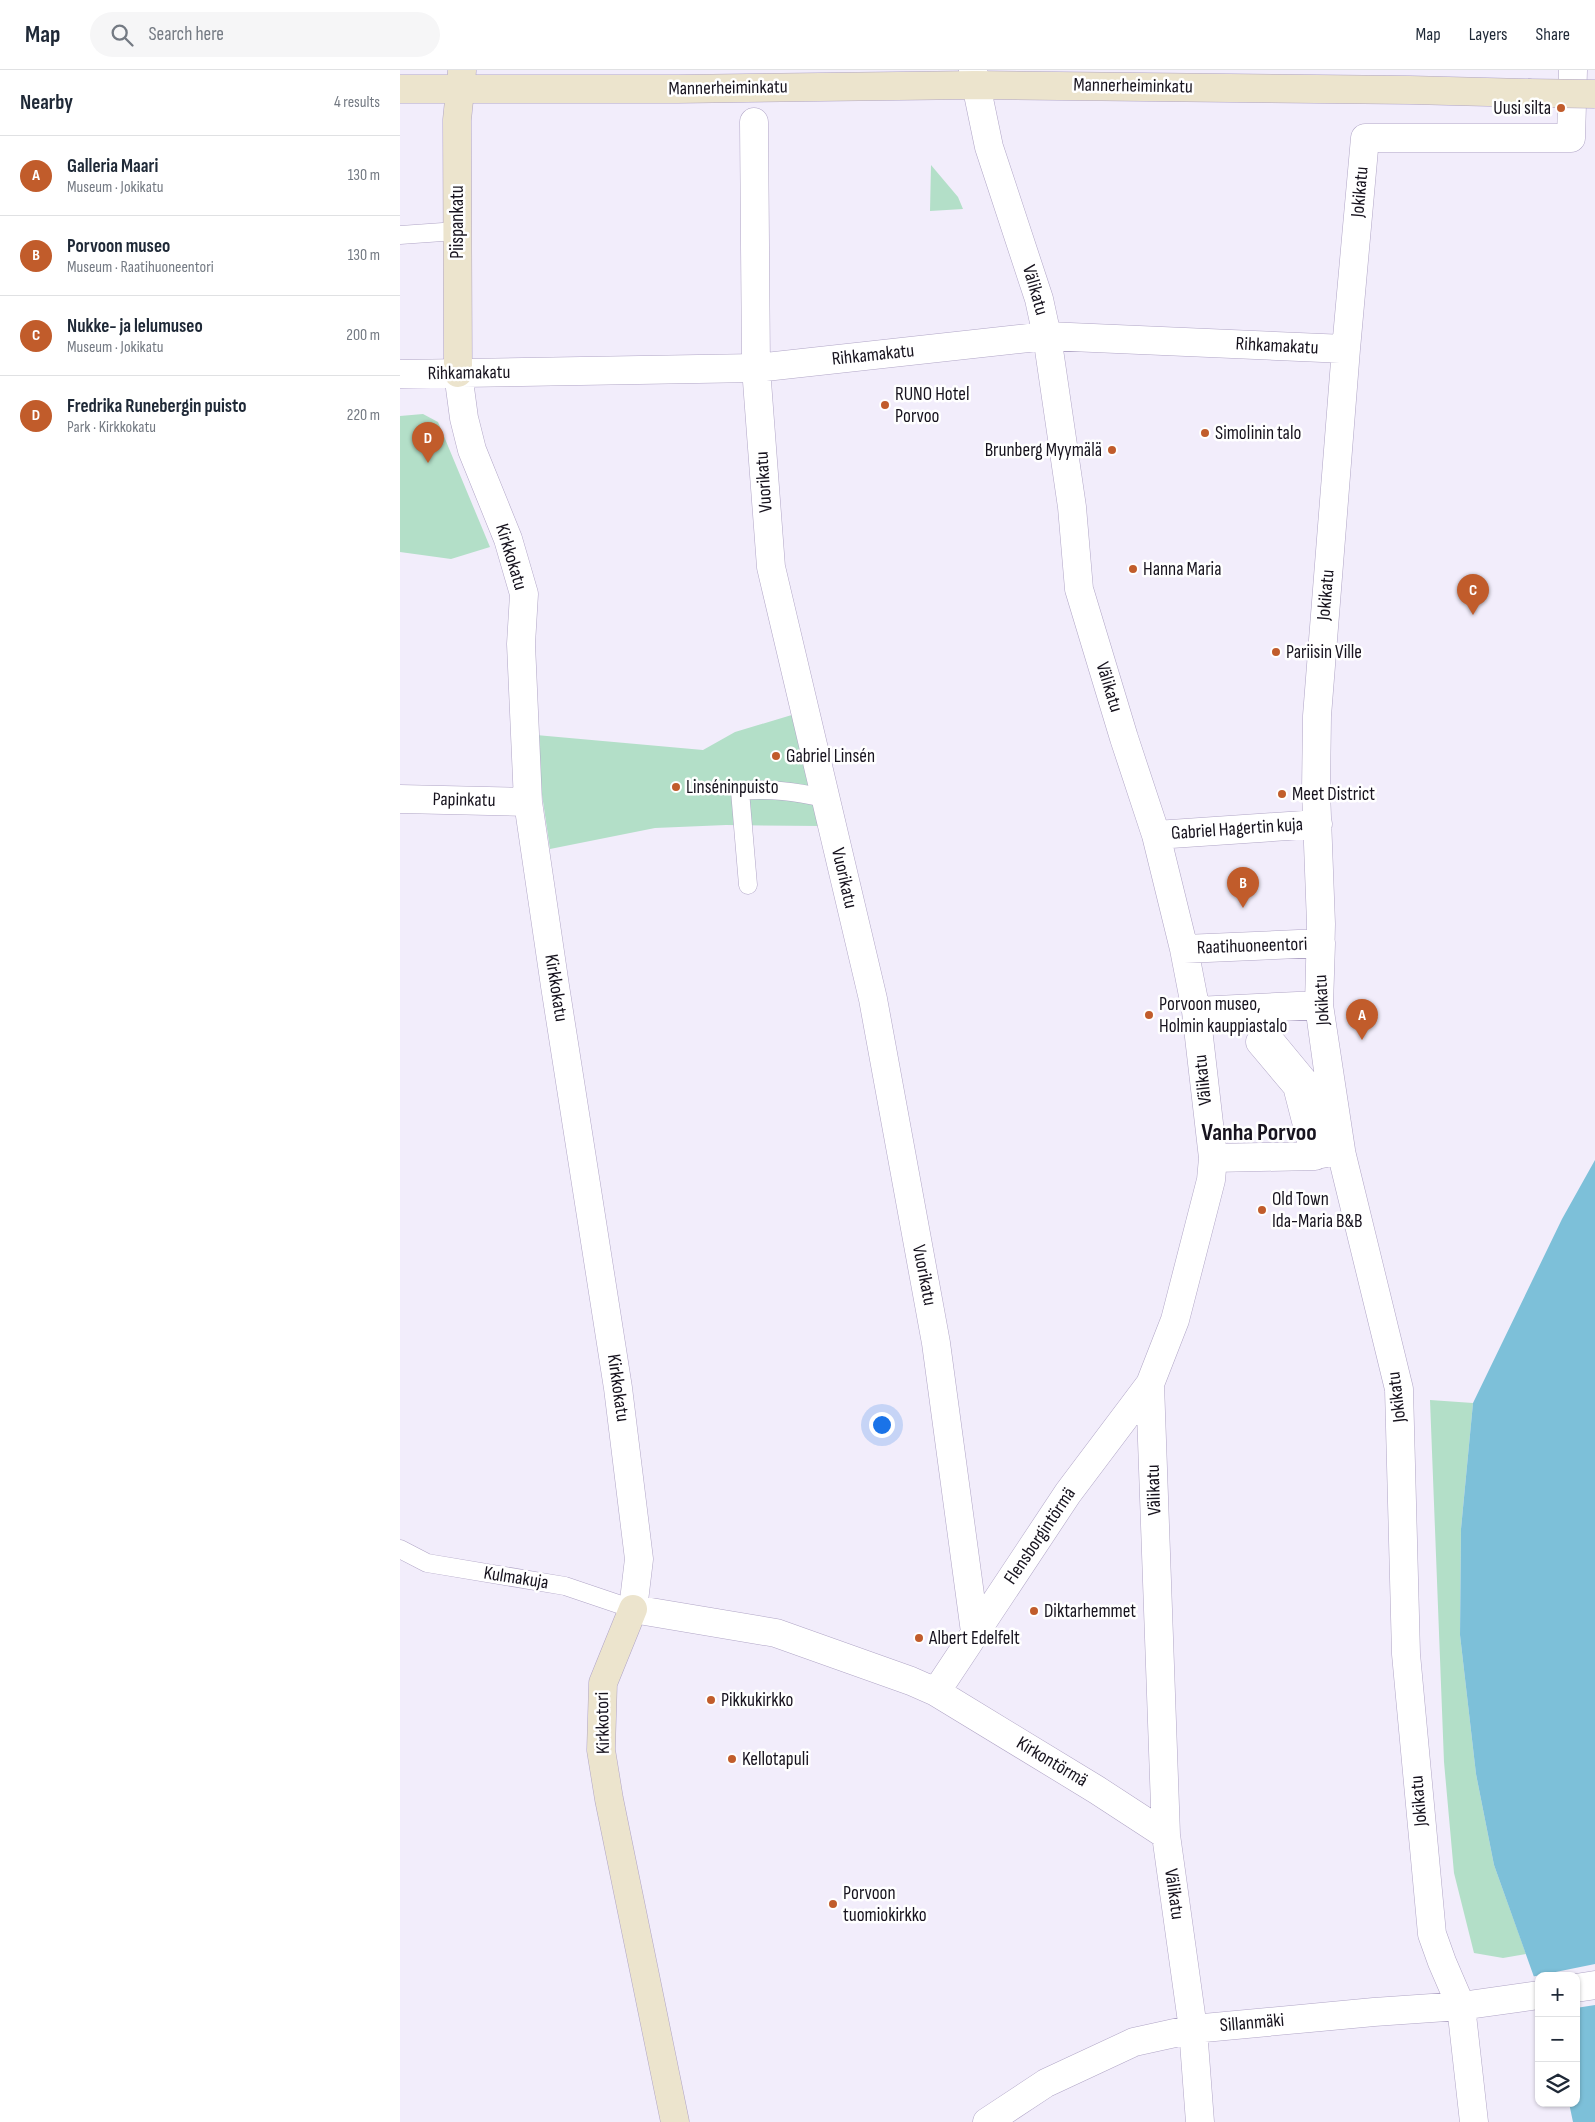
<!DOCTYPE html>
<meta charset="utf-8">
<style>
:root{--surface:#fff;--page:#f6f6f7;--text:#1f2937;--muted:#747a83;--line:#e0e1e3;--accent:#c15c2b}
body{margin:0;font-family:"Sofia Sans Condensed",sans-serif;background:var(--page);color:var(--text)}
.controls{position:absolute;right:15px;bottom:15px;display:grid;overflow:hidden;border-radius:10px;box-shadow:0 1px 4px #0004}
.controls button{width:45px;height:45px;display:grid;place-items:center;padding:0;border:0;border-bottom:1px solid var(--line);background:var(--surface);color:var(--text);font:25px sans-serif}
.you{position:absolute;left:481px;top:1354px;width:18px;height:18px;margin:-12px;border:4px solid #fff;border-radius:50%;background:#1a73e8;box-shadow:0 0 0 8px #1a73e833}
.badge{display:grid;place-items:center;width:32px;height:32px;border-radius:50%;background:var(--accent);color:#fff;font-size:16px;font-weight:700}
.pin{position:absolute;translate:-50% -41px;filter:drop-shadow(0 1px 2px #0008)}
.pin::after{content:'';position:absolute;top:26px;width:18px;height:15px;background:inherit;clip-path:polygon(0 0,100% 0,50% 100%)}
.list{margin:0;padding:0;list-style:none}
h2{display:flex;justify-content:space-between;align-items:center;height:65px;margin:0;padding:0 20px;font-size:21px}
h2 small{font-size:16px;font-weight:400;color:var(--muted)}
.list li{display:grid;grid-template-columns:32px 1fr auto;gap:15px;align-items:center;box-sizing:border-box;height:80px;padding:0 20px;border-top:1px solid var(--line)}
.list b{display:block;font-size:19px;white-space:nowrap}
.list p{margin:0;font-size:16px;white-space:nowrap;color:var(--muted)}
.list em{font-size:16px;font-style:normal;color:var(--muted)}
.icon{flex:none;width:28px;height:28px;fill:none;stroke:currentColor;stroke-width:2;stroke-linecap:round;stroke-linejoin:round}
.map{position:relative;flex:none;width:1195px;height:2052px;overflow:hidden}
header{display:flex;align-items:center;gap:30px;box-sizing:border-box;height:70px;padding:0 25px;background:var(--surface);border-bottom:1px solid var(--line)}
header strong{font-size:24px}
nav{display:flex;gap:28px;margin-inline-start:auto;font-size:18px}
.search{width:350px;height:45px;background:var(--page);display:flex;align-items:center;gap:12px;box-sizing:border-box;padding:0 18px;border-radius:28px;color:var(--muted);font-size:19px}
main{display:flex}
aside{flex:1;background:var(--surface)}
.map>svg:first-child{display:block}
.green{fill:#b3dfc8}
.water{fill:#7dc0d9}
.pier{fill:#f2edfb}
.lines{fill:none;stroke-linecap:round;stroke-linejoin:round}
.lane-casing{stroke:#b0a5c6;stroke-width:19}
.street-casing{stroke:#b0a5c6;stroke-width:29}
.secondary-casing{stroke:#b0a5c6;stroke-width:29}
.lane{stroke:#fff;stroke-width:18}
.street{stroke:#fff;stroke-width:28}
.secondary{stroke:#ece4cd;stroke-width:28}
.secondary-bridge-casing{stroke:#b0a5c6;stroke-width:29;stroke-linecap:butt}
.secondary-bridge{stroke:#ece4cd;stroke-width:28}
.poi-dot{fill:#c15c2b;stroke:#fff;stroke-width:2}
.labels{text-anchor:middle;dominant-baseline:central;stroke-width:5;stroke-linejoin:round;paint-order:stroke}
.street-label{font-size:19px;fill:#17131e;stroke:#fff}
.poi-label{font-size:19px;fill:#17131e;stroke:#fff;text-anchor:start}
.district-label{font-size:24px;font-weight:bold;fill:#17131e;stroke:#fff}
</style>
<header>
<strong>Map</strong>
<div class="search"><svg class="icon" aria-label="search" viewBox="0 0 24 24"><circle cx="10" cy="10" r="6"/><path d="M15 15l6 6"/></svg>Search here</div>
<nav><a>Map</a><a>Layers</a><a>Share</a></nav>
</header>
<main>
<aside>
<h2>Nearby<small>4 results</small></h2>
<ul class="list">
<li><span class="badge">A</span><div><b>Galleria Maari</b><p>Museum · Jokikatu</p></div><em>130 m</em></li>
<li><span class="badge">B</span><div><b>Porvoon museo</b><p>Museum · Raatihuoneentori</p></div><em>130 m</em></li>
<li><span class="badge">C</span><div><b>Nukke- ja lelumuseo</b><p>Museum · Jokikatu</p></div><em>200 m</em></li>
<li><span class="badge">D</span><div><b>Fredrika Runebergin puisto</b><p>Park · Kirkkokatu</p></div><em>220 m</em></li>
</ul>
</aside>
<div class="map">
<svg width="1195" height="2052" viewBox="0 0 1195 2052">
<rect width="100%" height="100%" fill="#f2edfb"/>
<!-- green -->
<path class="green" d="M 531,95 L 558,127 L 563,139 L 530,141 Z
M 23,344 L 38,352 L 90,477 L 51,489 L 0,482 L 0,346 Z
M 395,644 L 421,756 L 326,755 L 255,758 L 150,779 L 135,677 L 136,665 L 303,680 L 335,662 Z
M 1030,1330 L 1073,1333 L 1061,1459 L 1060,1565 L 1076,1704 L 1094,1795 L 1126,1884 L 1103,1888 L 1074,1883 L 1054,1803 L 1044,1692 Z"/>
<!-- water -->
<path class="water" d="M 1195,1090 L 1195,2052 L 1173,2052 L 1169,2033 L 1176,2033 L 1176,1906 L 1139,1906 L 1139,1921 L 1094,1795 L 1076,1704 L 1060,1565 L 1061,1459 L 1073,1333 L 1162,1149 Z"/>
<!-- pier -->
<path class="pier" d="M 1195,1894 L 1195,1935 L 1176,1938 L 1176,1906 L 1139,1906 L 1139,1924 L 1131,1907 Z"/>
<g class="lines">
<!-- lane casing -->
<g class="lane-casing">
<path id="lane" d="M 0,165 L 57,161
M 348,815 L 340,721 C 370,718 396,722 425,728
M 0,1479 L 27,1493 L 165,1516 L 233,1539"/>
</g>
<!-- street casing -->
<g class="street-casing">
<path id="street" d="M 573,0 L 589,77 L 639,229 L 647,266 L 672,437 L 679,519 L 724,668 L 756,765 L 784,879 L 796,941 L 813,1088 L 811,1110 L 775,1250 L 750,1314 L 766,1765 L 793,1959 L 800,2052
M 354,52 L 356,298 L 371,497 L 473,929 L 536,1273 L 575,1562
M 58,303 L 64,348 L 72,380 L 108,469 L 124,524 L 121,574 L 128,732 L 155,916 L 218,1318 L 239,1489 L 233,1539 L 376,1563 L 511,1611 L 536,1622 L 697,1720 L 766,1765
M 0,304 L 356,298 L 647,266 L 946,279
M 0,729 L 128,732
M 756,765 L 918,754
M 921,873 L 919,935 L 941,1080 L 921,1084 L 904,1012 L 866,966 L 860,972 L 897,1016 L 915,1086 L 813,1088 L 796,941 L 784,879 Z
M 796,941 L 919,935
M 536,1622 L 668,1423 L 750,1314
M 1176,1918 L 1195,1915
M 587,2052 L 646,2013 L 734,1972 L 793,1959 L 974,1942 L 1061,1936 L 1139,1925
M 1074,2052 L 1061,1936 L 1042,1892 L 1032,1864 L 1006,1584 L 999,1319 L 937,1065 L 919,935 L 921,854 L 916,721 L 917,646 L 946,279 L 965,68 L 1171,68 L 1173,0"/>
</g>
<!-- secondary casing -->
<g class="secondary-casing">
<path id="secondary" d="M 0,19 L 278,19 L 575,15 L 1010,20 L 1128,23
M 58,303 L 57,50 L 62,1
M 233,1539 L 203,1613 L 201,1680 L 209,1729 L 275,2052"/>
</g>
<!-- lane -->
<use href="#lane" class="lane"/>
<!-- street -->
<use href="#street" class="street"/>
<!-- secondary -->
<use href="#secondary" class="secondary"/>
<!-- secondary-bridge casing -->
<g class="secondary-bridge-casing">
<path id="secondary-bridge" d="M 1128,23 L 1195,24"/>
</g>
<!-- secondary-bridge -->
<use href="#secondary-bridge" class="secondary-bridge"/>
</g>
<!-- markers -->
<g class="poi-dot">
<circle cx="1161" cy="38" r="5"/>
<circle cx="485" cy="335" r="5"/>
<circle cx="805" cy="363" r="5"/>
<circle cx="712" cy="380" r="5"/>
<circle cx="733" cy="499" r="5"/>
<circle cx="876" cy="582" r="5"/>
<circle cx="376" cy="686" r="5"/>
<circle cx="276" cy="717" r="5"/>
<circle cx="882" cy="724" r="5"/>
<circle cx="749" cy="945" r="5"/>
<circle cx="862" cy="1140" r="5"/>
<circle cx="634" cy="1541" r="5"/>
<circle cx="519" cy="1568" r="5"/>
<circle cx="311" cy="1630" r="5"/>
<circle cx="332" cy="1689" r="5"/>
<circle cx="433" cy="1834" r="5"/>
</g>
<g class="labels">
<!-- street labels -->
<g class="street-label">
<text transform="translate(733 16) rotate(1)">Mannerheiminkatu</text>
<text transform="translate(328 18) rotate(-1)">Mannerheiminkatu</text>
<text transform="translate(960 122) rotate(-85)">Jokikatu</text>
<text transform="translate(57 152) rotate(-90)">Piispankatu</text>
<text transform="translate(635 220) rotate(74)">Välikatu</text>
<text transform="translate(877 276) rotate(3)">Rihkamakatu</text>
<text transform="translate(473 285) rotate(-6)">Rihkamakatu</text>
<text transform="translate(69 303) rotate(-1)">Rihkamakatu</text>
<text transform="translate(364 412) rotate(-94)">Vuorikatu</text>
<text transform="translate(111 487) rotate(73)">Kirkkokatu</text>
<text transform="translate(926 525) rotate(-85)">Jokikatu</text>
<text transform="translate(709 617) rotate(73)">Välikatu</text>
<text transform="translate(64 730) rotate(1)">Papinkatu</text>
<text transform="translate(837 759) rotate(-4)">Gabriel Hagertin kuja</text>
<text transform="translate(444 808) rotate(77)">Vuorikatu</text>
<text transform="translate(852 876) rotate(-2)">Raatihuoneentori</text>
<text transform="translate(156 918) rotate(81)">Kirkkokatu</text>
<text transform="translate(922 930) rotate(-93)">Jokikatu</text>
<text transform="translate(803 1010) rotate(-96)">Välikatu</text>
<text transform="translate(524 1205) rotate(79)">Vuorikatu</text>
<text transform="translate(218 1318) rotate(82)">Kirkkokatu</text>
<text transform="translate(997 1327) rotate(-97)">Jokikatu</text>
<text transform="translate(754 1420) rotate(-92)">Välikatu</text>
<text transform="translate(640 1466) rotate(-56)">Flensborgintörmä</text>
<text transform="translate(116 1508) rotate(9)">Kulmakuja</text>
<text transform="translate(203 1653) rotate(-91)">Kirkkotori</text>
<text transform="translate(652 1692) rotate(31)">Kirkontörmä</text>
<text transform="translate(1019 1731) rotate(-95)">Jokikatu</text>
<text transform="translate(774 1824) rotate(82)">Välikatu</text>
<text transform="translate(852 1953) rotate(-5)">Sillanmäki</text>
</g>
<!-- poi labels -->
<g class="poi-label">
<text x="1151" y="38" text-anchor="end">Uusi silta</text>
<text x="495" y="324">RUNO Hotel<tspan x="495" dy="22">Porvoo</tspan></text>
<text x="815" y="363">Simolinin talo</text>
<text x="702" y="380" text-anchor="end">Brunberg Myymälä</text>
<text x="743" y="499">Hanna Maria</text>
<text x="886" y="582">Pariisin Ville</text>
<text x="386" y="686">Gabriel Linsén</text>
<text x="286" y="717">Linséninpuisto</text>
<text x="892" y="724">Meet District</text>
<text x="759" y="934">Porvoon museo,<tspan x="759" dy="22">Holmin kauppiastalo</tspan></text>
<text x="872" y="1129">Old Town<tspan x="872" dy="22">Ida-Maria B&amp;B</tspan></text>
<text x="644" y="1541">Diktarhemmet</text>
<text x="529" y="1568">Albert Edelfelt</text>
<text x="321" y="1630">Pikkukirkko</text>
<text x="342" y="1689">Kellotapuli</text>
<text x="443" y="1823">Porvoon<tspan x="443" dy="22">tuomiokirkko</tspan></text>
</g>
<!-- district labels -->
<g class="district-label">
<text x="859" y="1062">Vanha Porvoo</text>
</g>
</g>
</svg>
<div class="controls">
<button>+</button>
<button>−</button>
<button><svg class="icon" aria-label="layers" viewBox="0 0 24 24"><path d="M12 4l9 5-9 5-9-5zM3 14l9 5 9-5"/></svg></button>
</div>
<div class="you"></div>
<div class="pin badge" style="left:962px;top:970px">A</div>
<div class="pin badge" style="left:843px;top:838px">B</div>
<div class="pin badge" style="left:1073px;top:545px">C</div>
<div class="pin badge" style="left:28px;top:393px">D</div>
</div>
</main>
